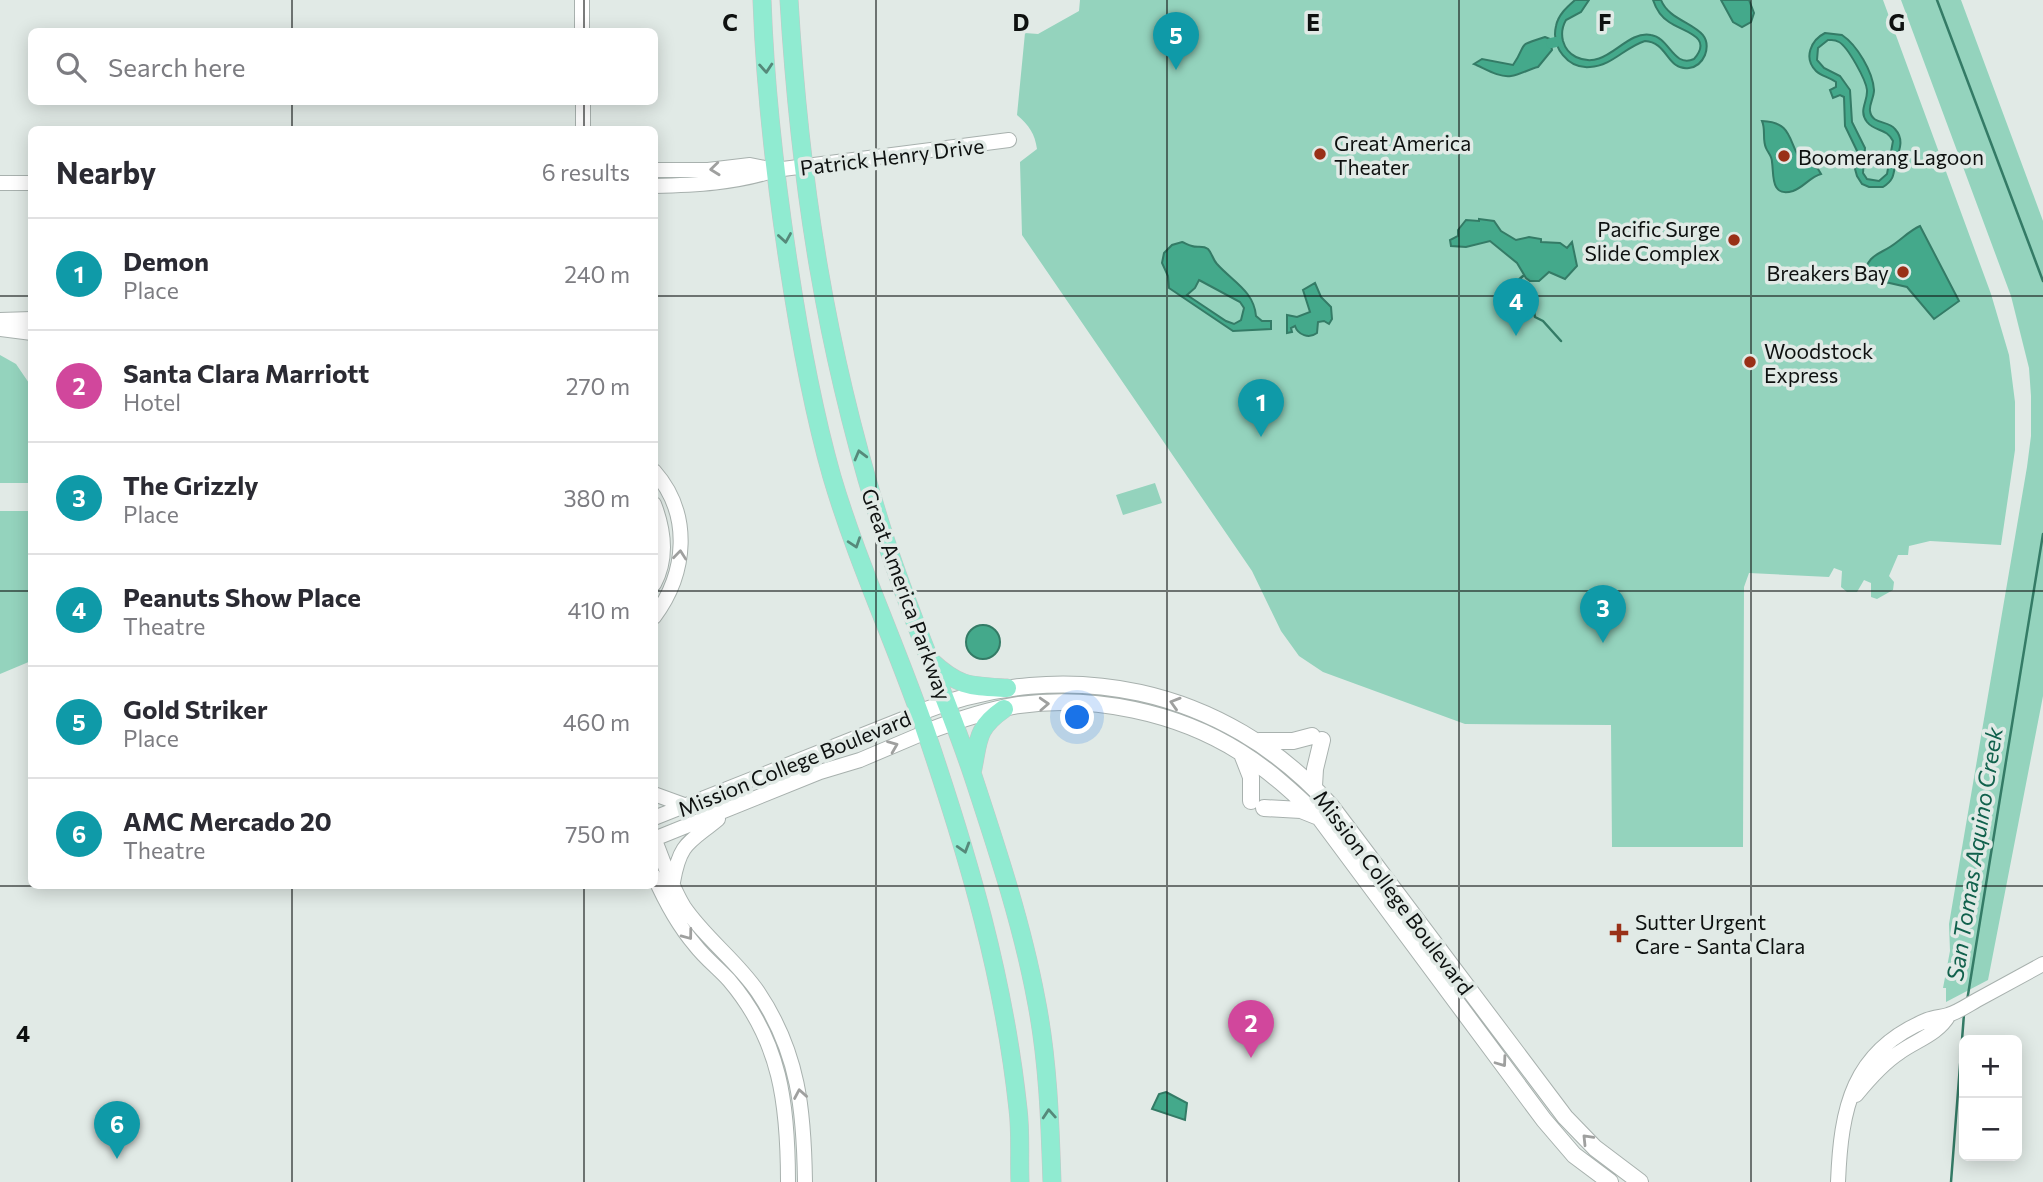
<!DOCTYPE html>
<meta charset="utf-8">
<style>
:root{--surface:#fff;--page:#f7f7f7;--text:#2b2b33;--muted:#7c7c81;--line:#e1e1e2;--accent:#993017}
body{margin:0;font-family:Commissioner,sans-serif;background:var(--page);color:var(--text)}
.controls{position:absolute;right:21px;bottom:21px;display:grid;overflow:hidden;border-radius:10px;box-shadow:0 4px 18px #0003}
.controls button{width:63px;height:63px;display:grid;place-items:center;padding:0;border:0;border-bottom:2px solid var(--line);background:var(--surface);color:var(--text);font:35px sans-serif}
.you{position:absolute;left:1078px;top:718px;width:24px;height:24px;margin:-18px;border:5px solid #fff;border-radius:50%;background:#1a73e8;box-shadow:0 0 0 10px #1a73e833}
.badge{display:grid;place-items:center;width:46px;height:46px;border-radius:50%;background:var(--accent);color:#fff;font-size:23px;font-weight:700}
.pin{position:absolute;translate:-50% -58px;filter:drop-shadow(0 2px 4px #0008)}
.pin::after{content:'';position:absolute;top:37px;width:24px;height:21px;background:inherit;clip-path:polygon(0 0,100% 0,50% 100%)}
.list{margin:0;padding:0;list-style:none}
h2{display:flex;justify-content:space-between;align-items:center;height:91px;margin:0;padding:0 28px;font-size:30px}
h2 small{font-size:23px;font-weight:400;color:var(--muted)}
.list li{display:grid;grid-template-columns:46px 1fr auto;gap:21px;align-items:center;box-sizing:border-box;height:112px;padding:0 28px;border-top:2px solid var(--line)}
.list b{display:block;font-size:26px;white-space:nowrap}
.list p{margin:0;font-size:23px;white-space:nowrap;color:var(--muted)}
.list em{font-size:23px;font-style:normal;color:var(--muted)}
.icon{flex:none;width:38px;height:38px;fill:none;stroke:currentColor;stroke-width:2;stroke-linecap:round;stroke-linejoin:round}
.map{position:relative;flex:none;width:2043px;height:1182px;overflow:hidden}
.search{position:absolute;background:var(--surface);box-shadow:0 4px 18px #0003;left:28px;top:28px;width:630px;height:77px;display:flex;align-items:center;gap:18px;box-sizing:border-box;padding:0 24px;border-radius:10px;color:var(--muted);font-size:26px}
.panel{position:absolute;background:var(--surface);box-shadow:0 4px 18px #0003;left:28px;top:126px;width:630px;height:763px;border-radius:10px}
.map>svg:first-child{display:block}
.green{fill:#94d3bd}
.water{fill:#44a98b;stroke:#347b66;stroke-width:2;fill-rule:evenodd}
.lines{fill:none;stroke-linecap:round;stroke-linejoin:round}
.stream{stroke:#347b66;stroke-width:2.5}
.canal{stroke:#44a98b;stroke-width:10}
.tertiary-casing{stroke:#a8b1ae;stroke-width:16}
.secondary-casing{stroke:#a8b1ae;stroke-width:18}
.primary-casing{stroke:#c5c6c6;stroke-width:19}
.tertiary{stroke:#fff;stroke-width:14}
.secondary{stroke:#fff;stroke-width:16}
.primary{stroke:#90ebd1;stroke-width:18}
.oneway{stroke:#56897a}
.oneway2{stroke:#9fa09f}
.grid{fill:none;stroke:#0e1110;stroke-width:2;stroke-opacity:0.55}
.poi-dot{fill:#993017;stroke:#e1eae6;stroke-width:2.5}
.labels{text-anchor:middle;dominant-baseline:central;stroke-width:7;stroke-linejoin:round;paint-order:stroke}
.poi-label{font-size:21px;fill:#0e1110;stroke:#e1eae6;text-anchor:start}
.street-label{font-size:21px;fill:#0e1110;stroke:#e1eae6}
.water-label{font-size:23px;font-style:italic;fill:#11614c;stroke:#e1eae6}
.grid-label{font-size:23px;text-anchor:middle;font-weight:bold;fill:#0e1110;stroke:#e1eae6;stroke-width:7;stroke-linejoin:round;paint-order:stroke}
</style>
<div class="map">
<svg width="2043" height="1182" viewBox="0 0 2043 1182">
<rect width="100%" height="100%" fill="#e1eae6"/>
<!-- green -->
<path class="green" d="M 1080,0 L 1883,0 L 1991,294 L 2009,355 L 2015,402 L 2015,450 L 2001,545 L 1930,541 L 1909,546 L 1908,555 L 1898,555 L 1889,576 L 1894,582 L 1893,590 L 1877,599 L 1871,597 L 1871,583 L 1864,580 L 1857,592 L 1847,592 L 1841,587 L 1842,571 L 1834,568 L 1829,577 L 1749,573 L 1744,587 L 1743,847 L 1612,847 L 1611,725 L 1465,724 L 1323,672 L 1299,656 L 1281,631 L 1252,571 L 1022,235 L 1020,162 L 1037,149 C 1035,134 1029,125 1017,115 L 1025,33 L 1038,34 L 1079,11 Z
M 1901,0 L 1961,0 L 2043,221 L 2043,696 L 1988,980 L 1946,1002 L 1946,988 L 1943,988 L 1950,951 L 1949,924 L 2027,467 L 2031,436 L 2031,396 L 2029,368 L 2011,296 Z
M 0,355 L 16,364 L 31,386 L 31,483 L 0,483 Z
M 1155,483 L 1162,503 L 1123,515 L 1116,495 Z
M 0,511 L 32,511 L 31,661 L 0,674 Z"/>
<!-- water -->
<path class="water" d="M 1575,0 L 1589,0 L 1581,12 L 1566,20 C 1562,27 1561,33 1563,41 C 1565,48 1570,54 1576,57 C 1607,72 1624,30 1651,35 C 1670,38 1673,68 1694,59 C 1714,36 1683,32 1669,22 C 1661,17 1656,9 1653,0 L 1661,0 C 1671,26 1716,24 1705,55 C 1702,62 1697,67 1689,68 C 1667,71 1668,42 1645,41 C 1625,47 1612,66 1590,67 C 1568,69 1551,47 1556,26 C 1558,15 1567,7 1575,0 Z
M 1721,0 L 1749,0 L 1754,13 L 1751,22 L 1742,27 L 1733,22 Z
M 1825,33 L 1842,35 C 1857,45 1873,72 1874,90 C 1874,98 1869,104 1870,111 C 1872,125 1888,120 1895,129 C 1904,139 1900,149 1896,160 C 1893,172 1896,179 1883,187 L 1869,187 L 1862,184 L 1857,176 L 1855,169 L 1858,153 L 1845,126 L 1844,97 L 1840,95 L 1833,98 L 1830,90 L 1836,87 L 1836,82 C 1829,77 1821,76 1816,71 C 1803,58 1811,40 1825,33 ZM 1828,40 C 1833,40 1834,39 1839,42 C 1848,47 1866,80 1867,90 C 1868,102 1858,110 1867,122 C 1875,132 1887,128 1893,141 L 1887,174 L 1879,181 L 1867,179 L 1863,173 L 1865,148 L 1852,122 L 1850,90 L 1840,76 L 1824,68 L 1817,60 L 1818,48 Z
M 1545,37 L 1550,39 L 1552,50 L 1538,67 C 1529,69 1520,75 1511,76 C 1499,78 1484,68 1474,64 L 1482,59 L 1513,65 C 1529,42 1514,47 1545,37 Z
M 1762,121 C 1792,122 1788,140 1800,159 L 1818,169 L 1821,174 C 1810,177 1804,187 1793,191 C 1770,198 1774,174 1772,162 C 1772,156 1768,153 1766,148 C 1762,139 1766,130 1762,121 Z
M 1479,219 L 1494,221 L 1501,231 L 1516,240 L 1529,237 L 1541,239 L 1541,242 L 1560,243 L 1567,248 L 1572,242 L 1577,266 L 1565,279 L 1549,272 L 1539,281 L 1530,281 L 1526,278 L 1517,263 L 1490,241 L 1466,247 L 1451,246 L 1450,240 L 1458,236 L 1458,230 L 1466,220 L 1479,221 Z
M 1920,226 L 1959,301 L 1934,319 L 1907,287 L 1863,277 C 1869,251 1880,256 1897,242 C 1905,236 1911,230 1920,226 Z
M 1182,242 C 1185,243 1188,245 1192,246 C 1197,248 1203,245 1208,249 C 1212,253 1213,260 1217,264 C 1232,281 1254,291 1256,316 L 1262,321 L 1271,321 L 1271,329 L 1233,331 L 1169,288 L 1168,276 L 1162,263 L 1164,253 L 1172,245 ZM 1199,280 L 1240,302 L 1244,308 L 1241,320 L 1234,324 L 1226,321 L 1187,295 L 1195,288 Z
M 1315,283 L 1321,297 L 1331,307 L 1332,319 L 1329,324 L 1324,321 L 1318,322 L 1317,333 C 1309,339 1298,335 1295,326 L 1291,328 L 1292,332 L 1287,333 L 1287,315 L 1297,317 L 1310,312 L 1303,290 Z
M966 642a17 17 0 1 1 34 0a17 17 0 1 1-34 0Z
M 1166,1092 L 1187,1103 L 1185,1120 L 1152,1109 L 1159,1094 Z"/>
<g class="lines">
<!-- stream -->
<path class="stream" d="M 1937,0 L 2043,281
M 1523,276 L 1514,284 L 1513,302 L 1534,312 L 1535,317 L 1543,321 L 1561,341
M 1967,1001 L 2043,534
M 1951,1182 L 1964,1014"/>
<!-- canal -->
<path class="canal" d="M 1551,43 L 1556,42"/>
<!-- tertiary casing -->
<g class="tertiary-casing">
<path id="tertiary" d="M 582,0 L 582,32
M 583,102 L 583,130
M 654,170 L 708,170 L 750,165 L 774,170
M 0,183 L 32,183
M 654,186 C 695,185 736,183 775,170 L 1009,140
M 0,320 L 32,319
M 0,329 L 32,333
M 654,471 C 692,514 687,573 654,617
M 654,504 C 664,530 668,558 654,584
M 654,794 L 687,806
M 654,818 L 918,713
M 654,838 C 663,860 671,886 684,907 C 705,938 737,961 758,992 C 799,1053 804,1111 805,1182
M 654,839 L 820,772 L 860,760 L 926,732
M 654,876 C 665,901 677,924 695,945 C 705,958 718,968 729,980 C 781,1041 788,1105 788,1182
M 673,882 C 680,842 689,843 718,819
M 1856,1095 C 1869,1079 1883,1063 1900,1052 C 1917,1040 1938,1034 1949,1015
M 1838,1182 C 1841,1108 1852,1051 1927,1020 C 1934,1017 1942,1017 1948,1015 C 1958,1012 1968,1005 1977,1000 C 1999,988 2021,976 2043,964"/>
</g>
<!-- secondary casing -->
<g class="secondary-casing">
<path id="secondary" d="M 918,713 C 1066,654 1224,687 1331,806 L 1565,1117 L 1595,1148 L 1640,1182
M 926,732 C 955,721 987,710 1019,705 C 1093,695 1177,712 1240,752 C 1269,770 1294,793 1319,817 L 1544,1120 L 1574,1155 L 1610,1182
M 1259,741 L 1293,741 L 1312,736
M 1242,754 L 1251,777 L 1251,801
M 1314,786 L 1315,769 L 1322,740
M 1264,808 L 1301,810 L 1316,816"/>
</g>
<!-- primary casing -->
<g class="primary-casing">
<path id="primary" d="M 762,0 C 765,88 775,175 788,261 C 799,334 812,407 832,477 C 858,565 898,649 927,735 C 969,859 1004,978 1018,1109 C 1021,1133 1019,1158 1020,1182
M 789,0 C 800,185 826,352 882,529 C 908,613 945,692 973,776 C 997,849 1022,924 1036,999 C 1048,1059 1050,1121 1052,1182
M 931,661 C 959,687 970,686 1007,688
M 972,773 C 979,741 975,729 1004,709"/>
</g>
<!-- tertiary -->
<use href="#tertiary" class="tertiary"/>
<!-- secondary -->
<use href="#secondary" class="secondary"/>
<!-- primary -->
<use href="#primary" class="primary"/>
</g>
<!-- one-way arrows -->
<defs><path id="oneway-chevron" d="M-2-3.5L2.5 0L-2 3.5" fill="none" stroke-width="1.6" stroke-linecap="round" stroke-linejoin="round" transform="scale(1.75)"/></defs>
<g class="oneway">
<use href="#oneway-chevron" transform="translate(766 68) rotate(86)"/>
<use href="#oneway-chevron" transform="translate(785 238) rotate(81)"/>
<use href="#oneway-chevron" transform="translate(860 455) rotate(-105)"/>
<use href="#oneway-chevron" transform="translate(855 543) rotate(71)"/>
<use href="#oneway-chevron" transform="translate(964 848) rotate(73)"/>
<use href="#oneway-chevron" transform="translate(1049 1114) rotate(-94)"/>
</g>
<g class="oneway2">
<use href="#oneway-chevron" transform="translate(715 169) rotate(174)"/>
<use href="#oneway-chevron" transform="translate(680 555) rotate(-84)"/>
<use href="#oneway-chevron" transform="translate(1175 703) rotate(-163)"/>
<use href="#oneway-chevron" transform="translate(1044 704) rotate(-3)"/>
<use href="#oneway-chevron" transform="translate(893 746) rotate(-22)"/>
<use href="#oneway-chevron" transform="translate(688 935) rotate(53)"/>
<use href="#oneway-chevron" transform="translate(1502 1062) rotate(54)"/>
<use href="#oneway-chevron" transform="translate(800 1094) rotate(-100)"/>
<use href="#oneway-chevron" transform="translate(1587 1139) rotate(-134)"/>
</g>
<!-- grid -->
<path class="grid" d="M 292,0 L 292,32M 584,0 L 584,32M 876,0 L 876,1182M 1167,0 L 1167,1182M 1459,0 L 1459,1182M 1751,0 L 1751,1182M 292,102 L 292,130M 584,102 L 584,130M 0,296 L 32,296M 654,296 L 2043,296M 0,591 L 32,591M 654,591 L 2043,591M 0,886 L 2043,886M 292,886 L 292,1182M 584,886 L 584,1182"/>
<!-- markers -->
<g class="poi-dot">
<circle cx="1320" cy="154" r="7"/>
<circle cx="1784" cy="156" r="7"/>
<circle cx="1734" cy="240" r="7"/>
<circle cx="1903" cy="272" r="7"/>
<circle cx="1750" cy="362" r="7"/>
<path d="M1615.5 922.5h7v7h7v7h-7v7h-7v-7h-7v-7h7z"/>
</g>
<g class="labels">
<!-- poi labels -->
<g class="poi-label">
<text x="1334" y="142">Great America<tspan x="1334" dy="24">Theater</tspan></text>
<text x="1798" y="156">Boomerang Lagoon</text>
<text x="1720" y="228" text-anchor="end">Pacific Surge<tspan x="1720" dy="24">Slide Complex</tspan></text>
<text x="1889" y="272" text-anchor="end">Breakers Bay</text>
<text x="1764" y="350">Woodstock<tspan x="1764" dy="24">Express</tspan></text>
<text x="1635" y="921">Sutter Urgent<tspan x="1635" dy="24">Care - Santa Clara</tspan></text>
</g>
<!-- street labels -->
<g class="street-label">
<text transform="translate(892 156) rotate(-7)">Patrick Henry Drive</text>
<text transform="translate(907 594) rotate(70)">Great America Parkway</text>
<text transform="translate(794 763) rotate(-22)">Mission College Boulevard</text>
<text transform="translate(1394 892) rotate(53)">Mission College Boulevard</text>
</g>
<!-- water labels -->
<g class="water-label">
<text transform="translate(1974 854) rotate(-81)">San Tomas Aquino Creek</text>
</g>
</g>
<g class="grid-label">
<text x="730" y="31">C</text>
<text x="1021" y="31">D</text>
<text x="1313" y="31">E</text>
<text x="1605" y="31">F</text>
<text x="1897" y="31">G</text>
<text x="23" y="1042">4</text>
</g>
</svg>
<div class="controls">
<button>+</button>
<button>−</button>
</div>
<div class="you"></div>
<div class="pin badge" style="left:1261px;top:437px;background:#0f9aa8">1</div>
<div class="pin badge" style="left:1251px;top:1058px;background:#d1479c">2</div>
<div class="pin badge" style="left:1603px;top:643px;background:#0f9aa8">3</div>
<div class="pin badge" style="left:1516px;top:336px;background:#0f9aa8">4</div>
<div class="pin badge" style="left:1176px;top:70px;background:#0f9aa8">5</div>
<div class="pin badge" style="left:117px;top:1159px;background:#0f9aa8">6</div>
<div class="search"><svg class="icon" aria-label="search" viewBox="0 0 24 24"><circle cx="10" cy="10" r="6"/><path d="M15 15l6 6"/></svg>Search here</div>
<section class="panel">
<h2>Nearby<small>6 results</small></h2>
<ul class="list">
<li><span class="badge" style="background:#0f9aa8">1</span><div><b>Demon</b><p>Place</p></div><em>240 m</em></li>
<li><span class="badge" style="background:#d1479c">2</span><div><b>Santa Clara Marriott</b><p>Hotel</p></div><em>270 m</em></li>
<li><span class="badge" style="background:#0f9aa8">3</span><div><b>The Grizzly</b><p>Place</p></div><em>380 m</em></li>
<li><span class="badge" style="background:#0f9aa8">4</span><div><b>Peanuts Show Place</b><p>Theatre</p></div><em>410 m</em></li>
<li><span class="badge" style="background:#0f9aa8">5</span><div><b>Gold Striker</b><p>Place</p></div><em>460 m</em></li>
<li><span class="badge" style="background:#0f9aa8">6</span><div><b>AMC Mercado 20</b><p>Theatre</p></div><em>750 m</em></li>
</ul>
</section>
</div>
